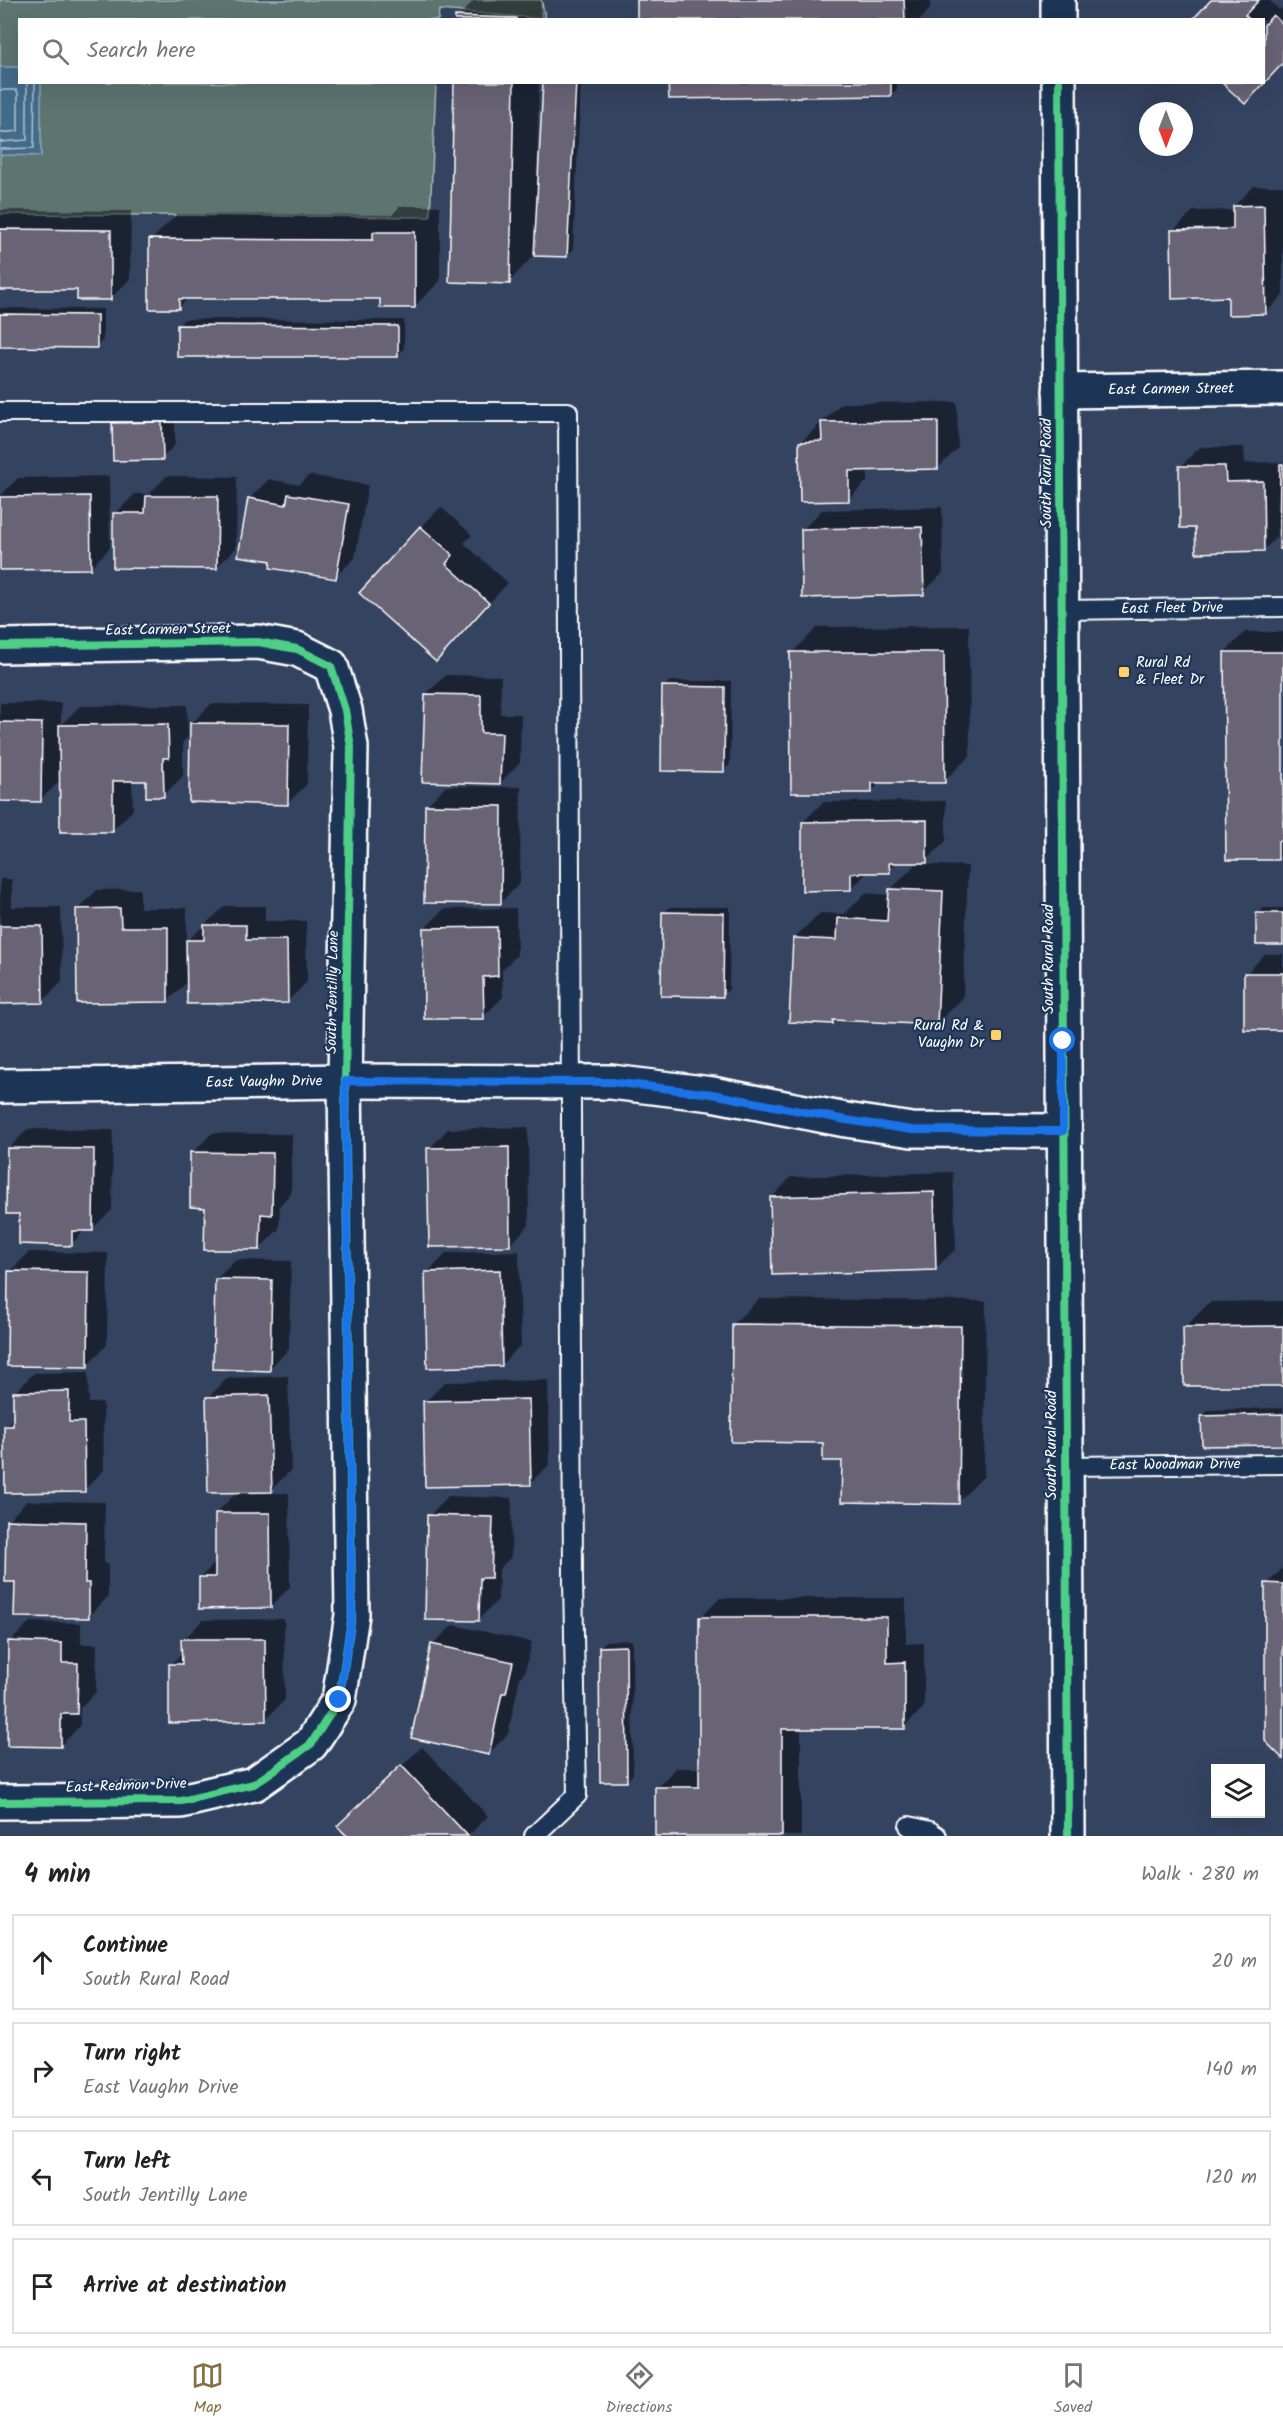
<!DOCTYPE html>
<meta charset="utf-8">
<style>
:root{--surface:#fff;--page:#f6f6f6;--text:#222;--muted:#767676;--line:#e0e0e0;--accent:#857141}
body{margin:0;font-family:Kalam,sans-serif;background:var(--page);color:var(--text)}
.controls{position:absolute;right:18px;bottom:18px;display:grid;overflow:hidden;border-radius:0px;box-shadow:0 6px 24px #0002}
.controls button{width:54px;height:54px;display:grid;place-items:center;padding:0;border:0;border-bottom:2px solid var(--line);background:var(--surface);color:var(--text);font:30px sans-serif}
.compass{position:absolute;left:1139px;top:102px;width:54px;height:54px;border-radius:50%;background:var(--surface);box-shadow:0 6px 24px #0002;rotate:180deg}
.stop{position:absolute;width:18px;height:18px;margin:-14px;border:4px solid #1a73e8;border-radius:50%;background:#fff}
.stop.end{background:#1a73e8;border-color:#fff;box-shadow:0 2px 6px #0008}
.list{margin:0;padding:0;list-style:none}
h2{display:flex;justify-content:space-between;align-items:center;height:78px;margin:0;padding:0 24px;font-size:26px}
h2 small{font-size:20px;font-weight:400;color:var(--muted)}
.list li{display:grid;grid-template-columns:39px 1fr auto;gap:18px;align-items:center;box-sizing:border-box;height:96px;margin:0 12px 12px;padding:0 12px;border:2px solid var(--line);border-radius:0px}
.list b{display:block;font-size:22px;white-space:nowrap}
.list p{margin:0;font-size:20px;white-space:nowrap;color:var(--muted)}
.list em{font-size:20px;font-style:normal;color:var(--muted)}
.icon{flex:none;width:33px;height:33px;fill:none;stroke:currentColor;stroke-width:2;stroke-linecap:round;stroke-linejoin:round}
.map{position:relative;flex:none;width:1283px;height:1836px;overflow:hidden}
.search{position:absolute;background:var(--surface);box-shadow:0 6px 24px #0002;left:18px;right:18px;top:18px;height:66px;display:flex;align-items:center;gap:15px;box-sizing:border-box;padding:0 21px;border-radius:0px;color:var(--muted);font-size:22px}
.sheet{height:510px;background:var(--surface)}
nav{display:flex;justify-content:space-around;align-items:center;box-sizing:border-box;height:84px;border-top:2px solid var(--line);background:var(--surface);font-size:16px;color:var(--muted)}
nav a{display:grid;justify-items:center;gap:3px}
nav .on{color:var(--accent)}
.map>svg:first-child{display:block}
.green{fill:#5b7471;stroke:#adbab8;stroke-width:1.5}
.water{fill:#426a89;stroke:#8ea6b8;stroke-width:1.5}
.shadow{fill:#0007}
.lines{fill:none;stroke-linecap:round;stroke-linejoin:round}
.shore{stroke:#b3c3d0;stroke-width:1.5}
.building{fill:#696476;stroke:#fff;stroke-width:1.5}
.lane-casing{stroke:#fff;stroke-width:22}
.street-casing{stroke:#fff;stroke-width:38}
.secondary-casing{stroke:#fff;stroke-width:38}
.lane{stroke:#1d3557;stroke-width:18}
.street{stroke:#1d3557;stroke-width:33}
.secondary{stroke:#1d3557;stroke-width:33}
.cycleway-casing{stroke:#1d3557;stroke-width:11}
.cycleway{stroke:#4dcf88;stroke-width:8}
.route{stroke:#1a73e8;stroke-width:8}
.poi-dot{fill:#ffd166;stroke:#1d3557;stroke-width:2}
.labels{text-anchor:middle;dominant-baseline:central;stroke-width:4.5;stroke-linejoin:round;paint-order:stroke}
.street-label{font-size:15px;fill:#fff;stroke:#1d3557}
.poi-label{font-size:15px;fill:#fff;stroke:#1d3557;text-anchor:start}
</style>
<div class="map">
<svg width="1283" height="1836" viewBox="0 0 1283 1836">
<rect width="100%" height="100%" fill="#344360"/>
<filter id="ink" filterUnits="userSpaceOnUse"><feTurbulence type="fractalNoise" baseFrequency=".0167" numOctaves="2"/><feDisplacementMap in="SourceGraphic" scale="12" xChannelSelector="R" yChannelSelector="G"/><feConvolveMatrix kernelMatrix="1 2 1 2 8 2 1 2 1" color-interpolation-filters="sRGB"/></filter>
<g filter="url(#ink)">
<!-- green -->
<path class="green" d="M 0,0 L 541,0 L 546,19 L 439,10 L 438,20 L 20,20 L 20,82 L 436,83 L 430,217 L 0,214 Z"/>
<!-- water -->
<path class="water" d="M 0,67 L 19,67 L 20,82 L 41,83 L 41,156 L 0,155 Z"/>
<!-- shadow -->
<path class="shadow" d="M 474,0 L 541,0 L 540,20 L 456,20 Z
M 638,0 L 930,0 L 930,9 L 920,20 L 639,20 Z
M 1213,0 L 1269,0 L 1280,10 L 1283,7 L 1283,62 L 1264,83 L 1264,20 L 1195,20 Z
M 455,82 L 539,82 L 537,173 L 540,173 L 544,82 L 581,82 L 573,250 L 566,256 L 535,254 L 509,282 Z
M 670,82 L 897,82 L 897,89 L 891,95 Z
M 1254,186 L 1283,186 L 1283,295 L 1266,313 L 1229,296 L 1173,231 L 1193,211 L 1234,210 L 1234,206 Z
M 400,206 L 440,206 L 440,281 L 414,307 L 381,298 L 189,297 L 178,308 L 151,240 L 177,214 L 392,215 Z
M 0,210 L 131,211 L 130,279 L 110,299 L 79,289 L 0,288 Z
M 0,308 L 103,309 L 103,340 L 96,347 L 0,346 Z
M 184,319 L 404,320 L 404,349 L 397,356 L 178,326 Z
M 957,402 L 958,448 L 938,468 L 868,469 L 868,480 L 848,500 L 801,442 L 842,403 Z
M 175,409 L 175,445 L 162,458 L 114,424 L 127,410 Z
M 1200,447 L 1244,447 L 1245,463 L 1283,462 L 1283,548 L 1280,533 L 1264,550 L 1197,527 L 1180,467 Z
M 309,475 L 368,485 L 355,558 L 335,577 L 272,560 L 249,499 L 269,479 L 299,485 Z
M 109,476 L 110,548 L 91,567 L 0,568 L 0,496 L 18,478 Z
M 167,476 L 237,477 L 236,548 L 216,568 L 115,514 L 135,494 L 149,494 Z
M 441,507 L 472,535 L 464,543 L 508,583 L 455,640 L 421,527 Z
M 942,507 L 943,573 L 923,593 L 802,530 L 822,510 Z
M 969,626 L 970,756 L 944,781 L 882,781 L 872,791 L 792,653 L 818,627 Z
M 1245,632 L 1283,632 L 1283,853 L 1277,859 L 1225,652 Z
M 446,675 L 501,676 L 500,714 L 521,714 L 520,763 L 500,783 L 426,694 Z
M 670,681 L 731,681 L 730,764 L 724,770 L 663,687 Z
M 0,703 L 61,703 L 61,725 L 80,706 L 187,705 L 188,737 L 183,742 L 183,776 L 163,796 L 147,780 L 132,780 L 133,810 L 113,830 L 61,780 L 40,800 L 3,800 L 0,803 Z
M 211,704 L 308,705 L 307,784 L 287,804 L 191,724 Z
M 446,786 L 521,787 L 520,883 L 500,903 L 426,806 Z
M 946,801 L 946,841 L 926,861 L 899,861 L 889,871 L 868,872 L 851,889 L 803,822 L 823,802 Z
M 916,864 L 968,866 L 963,998 L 937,1023 L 837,1019 L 833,1023 L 794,938 L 820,913 L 845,914 L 865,893 L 890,895 L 890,890 Z
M 0,879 L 12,879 L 12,907 L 61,907 L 62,982 L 42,1002 L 0,1002 Z
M 140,889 L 140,908 L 187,908 L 187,941 L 225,906 L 265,906 L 265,921 L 306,921 L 307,982 L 288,1001 L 188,981 L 168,1001 L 77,910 L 97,890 Z
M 670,907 L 730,907 L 729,989 L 723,995 L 663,913 Z
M 516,908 L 517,955 L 502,970 L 503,997 L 483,1017 L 424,929 L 444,909 Z
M 1264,908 L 1283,908 L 1283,943 L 1257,914 Z
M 1265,954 L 1283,954 L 1283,1029 L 1246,974 Z
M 528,1127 L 529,1225 L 510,1245 L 429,1149 L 448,1129 Z
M 28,1129 L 113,1130 L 112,1210 L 92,1229 L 86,1229 L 71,1244 L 20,1212 L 8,1149 Z
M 212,1133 L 292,1134 L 291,1193 L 280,1205 L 279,1229 L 259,1249 L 207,1206 L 192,1153 Z
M 953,1172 L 956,1249 L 936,1268 L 772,1197 L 791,1177 Z
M 519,1251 L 521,1345 L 501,1365 L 427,1273 L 447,1253 Z
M 29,1252 L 108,1253 L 107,1345 L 87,1365 L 10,1272 Z
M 236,1260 L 291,1261 L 289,1349 L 269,1369 L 216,1279 Z
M 759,1299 L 986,1301 L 984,1476 L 958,1502 L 843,1460 L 824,1441 L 733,1324 Z
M 1283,1301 L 1283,1384 L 1185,1327 L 1210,1302 Z
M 88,1372 L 89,1403 L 103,1403 L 104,1470 L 84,1490 L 5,1426 L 15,1417 L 14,1393 L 34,1373 Z
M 288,1376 L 291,1470 L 271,1490 L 257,1491 L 257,1493 L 289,1493 L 290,1587 L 270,1607 L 200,1578 L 216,1562 L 216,1513 L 238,1491 L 208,1398 L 227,1378 Z
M 548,1380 L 550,1464 L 530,1483 L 425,1402 L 445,1382 Z
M 1283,1408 L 1283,1443 L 1203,1416 L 1209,1410 Z
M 448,1496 L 512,1498 L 511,1557 L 499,1569 L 498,1600 L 478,1620 L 429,1516 Z
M 27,1501 L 105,1502 L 104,1564 L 108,1564 L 108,1597 L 88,1617 L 16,1580 L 7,1521 Z
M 1283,1568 L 1283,1757 L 1267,1584 Z
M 720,1598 L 906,1598 L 906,1644 L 924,1643 L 924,1707 L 904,1727 L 801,1727 L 801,1836 L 656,1836 L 656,1788 L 676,1768 L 701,1768 L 700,1618 Z
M 284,1619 L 285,1700 L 265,1720 L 170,1665 L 183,1652 L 183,1640 L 203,1620 Z
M 30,1622 L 81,1623 L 81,1644 L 97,1644 L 96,1692 L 80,1708 L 80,1726 L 60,1746 L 10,1642 Z
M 453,1625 L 532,1642 L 525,1672 L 520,1677 L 508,1734 L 488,1754 L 433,1644 Z
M 632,1640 L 633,1774 L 627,1781 L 600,1647 L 606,1641 Z
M 422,1747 L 488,1816 L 468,1836 L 349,1836 L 359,1806 Z"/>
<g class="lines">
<!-- shore -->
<path class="shore" d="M 0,90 L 16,90 L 18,93 L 18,131 L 0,133
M 0,142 L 27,140 L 27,82
M 0,149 L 34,148 L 35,82"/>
</g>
<!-- building -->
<path class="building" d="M 637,0 L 904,0 L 905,20 L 637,20 Z
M 1211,0 L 1259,0 L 1245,15 L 1250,20 L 1192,20 Z
M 1273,15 L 1283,24 L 1283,63 L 1245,104 L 1221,82 L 1264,82 L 1264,25 Z
M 455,16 L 516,18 L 516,20 L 455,20 Z
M 454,82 L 514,82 L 510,284 L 449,282 Z
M 543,82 L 576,82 L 567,257 L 534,256 Z
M 668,82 L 891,82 L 891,96 L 669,99 Z
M 1264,205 L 1266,314 L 1228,315 L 1228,297 L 1172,299 L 1171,230 L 1233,229 L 1233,206 Z
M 0,229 L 111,230 L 111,300 L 77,300 L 77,290 L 0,290 Z
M 373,232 L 415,232 L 415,308 L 380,308 L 380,299 L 179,299 L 179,309 L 149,309 L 149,239 L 373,240 Z
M 0,314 L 97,315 L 97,348 L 0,347 Z
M 177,325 L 398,326 L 398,357 L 177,357 Z
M 938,421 L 938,469 L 849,471 L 849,501 L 800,502 L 799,442 L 822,441 L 821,422 Z
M 162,422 L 163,460 L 113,461 L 112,423 Z
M 1280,464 L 1283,464 L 1283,549 L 1279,549 Z
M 1179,466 L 1225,466 L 1226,482 L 1263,481 L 1264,551 L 1196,553 L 1195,528 L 1180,528 Z
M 288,494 L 349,504 L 336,579 L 270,568 L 271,561 L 238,556 L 248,498 L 286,505 Z
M 90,496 L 91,569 L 0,570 L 0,497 Z
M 146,496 L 218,496 L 217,569 L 113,568 L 113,513 L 145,513 Z
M 420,526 L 453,555 L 446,564 L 489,603 L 436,662 L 359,593 Z
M 922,527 L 924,595 L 802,598 L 801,529 Z
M 790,652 L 944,652 L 945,783 L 872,783 L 872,793 L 791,793 Z
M 1224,652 L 1283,652 L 1283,841 L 1278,841 L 1278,860 L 1226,860 Z
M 662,686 L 725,687 L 724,772 L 661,771 Z
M 425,694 L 481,695 L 481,733 L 502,733 L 500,784 L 422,782 Z
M 0,722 L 42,723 L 41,802 L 0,801 Z
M 190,723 L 289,724 L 288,805 L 189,802 Z
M 168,724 L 169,758 L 163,758 L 164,797 L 146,797 L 146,781 L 113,781 L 113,832 L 60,832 L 59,725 Z
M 425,805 L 502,806 L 501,904 L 424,903 Z
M 927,820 L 927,863 L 889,863 L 890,873 L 851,873 L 851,890 L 802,891 L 802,822 Z
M 889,889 L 943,891 L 937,1025 L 833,1020 L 833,1024 L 789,1022 L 793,938 L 837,940 L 838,918 L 887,921 Z
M 120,908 L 121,927 L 168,927 L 168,1002 L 77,1003 L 76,909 Z
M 662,912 L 724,913 L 723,997 L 661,996 Z
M 1256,913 L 1283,913 L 1283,945 L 1256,945 Z
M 204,925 L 246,925 L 246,940 L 287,940 L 288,1003 L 187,1004 L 186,940 L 204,940 Z
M 0,926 L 42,926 L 43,1003 L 0,1004 Z
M 497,927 L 498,976 L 483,977 L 484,1019 L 424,1019 L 423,928 Z
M 1244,973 L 1283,973 L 1283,1030 L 1244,1030 Z
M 509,1147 L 510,1246 L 429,1247 L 427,1148 Z
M 7,1148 L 94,1149 L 93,1231 L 72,1231 L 72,1246 L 19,1244 L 19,1214 L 6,1214 Z
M 190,1152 L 273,1153 L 272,1215 L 261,1214 L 260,1250 L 204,1250 L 205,1208 L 190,1207 Z
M 934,1192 L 936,1270 L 772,1275 L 770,1197 Z
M 500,1270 L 502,1366 L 427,1368 L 425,1272 Z
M 8,1271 L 89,1272 L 88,1367 L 7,1366 Z
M 215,1279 L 272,1280 L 270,1371 L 213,1369 Z
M 732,1324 L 961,1326 L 959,1504 L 841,1502 L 842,1461 L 823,1461 L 823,1443 L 731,1442 Z
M 1283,1326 L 1283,1386 L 1184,1386 L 1183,1327 Z
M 69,1391 L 69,1422 L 84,1422 L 85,1492 L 5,1493 L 4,1426 L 13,1426 L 13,1392 Z
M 269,1395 L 272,1492 L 208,1493 L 206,1397 Z
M 529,1399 L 531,1485 L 425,1487 L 423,1401 Z
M 1283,1414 L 1283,1445 L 1202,1446 L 1201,1416 Z
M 215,1513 L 270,1513 L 271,1608 L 199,1609 L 199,1577 L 215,1577 Z
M 427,1515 L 493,1517 L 491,1578 L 480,1578 L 479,1621 L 425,1620 Z
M 6,1520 L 86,1522 L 85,1583 L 89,1583 L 89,1618 L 14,1617 L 15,1582 L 5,1582 Z
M 1265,1583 L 1283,1584 L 1283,1759 L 1265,1741 Z
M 699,1617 L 887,1617 L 887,1663 L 905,1662 L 905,1729 L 782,1729 L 782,1836 L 655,1836 L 655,1787 L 699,1787 Z
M 181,1639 L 265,1639 L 266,1721 L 169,1723 L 169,1664 L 182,1664 Z
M 8,1641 L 62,1643 L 62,1663 L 78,1663 L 77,1714 L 61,1714 L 61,1747 L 7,1746 Z
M 431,1644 L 513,1662 L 506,1693 L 502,1693 L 489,1755 L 411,1738 Z
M 626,1646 L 627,1782 L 600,1782 L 599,1647 Z
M 401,1765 L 468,1836 L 347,1836 L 337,1826 Z"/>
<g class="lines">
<!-- lane casing -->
<g class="lane-casing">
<g id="lane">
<path d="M 0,412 L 568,412 L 573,1580 L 577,1795 L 534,1836"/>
<path id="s1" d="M 1061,610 L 1283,607"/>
<path id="s2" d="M 1065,1466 L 1283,1464"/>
<path d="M 909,1826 L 930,1831 L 937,1836"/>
</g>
</g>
<!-- street casing -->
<g class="street-casing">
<g id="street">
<path id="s3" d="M 1060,391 L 1283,388"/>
<path d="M 0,646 L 258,642 L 297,649 L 331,666 L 345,710 L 351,747 L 345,1081 L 352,1615 L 339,1700 L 311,1744 L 254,1784 L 181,1801 L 0,1802"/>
<path id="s4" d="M 0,1086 L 345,1081 L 611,1082 L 712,1094 L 846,1120 L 912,1130 L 1063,1131"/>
</g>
</g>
<!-- secondary casing -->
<g class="secondary-casing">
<path id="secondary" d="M 1058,0 L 1058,20
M 1059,82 L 1068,1836"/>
</g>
<!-- lane -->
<use href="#lane" class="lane"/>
<!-- street -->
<use href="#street" class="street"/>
<!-- secondary -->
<use href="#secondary" class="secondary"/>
<!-- cycleway casing -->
<g class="cycleway-casing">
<path id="cycleway" d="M 1059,82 L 1068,1836
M 0,646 L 258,642 L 297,649 L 331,666 L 345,710 L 351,747 L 345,1081 L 352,1615 L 339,1700 L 311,1744 L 254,1784 L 181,1801 L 0,1802"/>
</g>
<!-- cycleway -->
<use href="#cycleway" class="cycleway"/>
</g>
</g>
<g class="lines" filter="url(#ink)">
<!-- route -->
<path class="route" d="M 339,1700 L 352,1615 L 345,1081 L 611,1082 L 712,1094 L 846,1120 L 912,1130 L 1063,1131 L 1063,1041"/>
</g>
<!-- markers -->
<g class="poi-dot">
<rect x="1118" y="666" width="12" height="12" rx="3"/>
<rect x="990" y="1029" width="12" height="12" rx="3"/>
</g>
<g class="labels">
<!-- street labels -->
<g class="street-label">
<text stroke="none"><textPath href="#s3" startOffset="111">East Carmen Street</textPath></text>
<text transform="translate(1047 473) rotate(-90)">South Rural Road</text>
<text stroke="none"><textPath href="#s1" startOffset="111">East Fleet Drive</textPath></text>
<text transform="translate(168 630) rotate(-1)">East Carmen Street</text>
<text transform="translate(1049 959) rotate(-90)">South Rural Road</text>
<text transform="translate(333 992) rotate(-89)">South Jentilly Lane</text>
<text stroke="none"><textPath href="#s4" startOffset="264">East Vaughn Drive</textPath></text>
<text transform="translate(1052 1445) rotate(-90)">South Rural Road</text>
<text stroke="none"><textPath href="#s2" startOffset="110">East Woodman Drive</textPath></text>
<text transform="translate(126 1786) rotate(-2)">East Redmon Drive</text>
</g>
<!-- poi labels -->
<g class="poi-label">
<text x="1136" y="663">Rural Rd<tspan x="1136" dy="17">&amp; Fleet Dr</tspan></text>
<text x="984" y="1026" text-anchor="end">Rural Rd &amp;<tspan x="984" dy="17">Vaughn Dr</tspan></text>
</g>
</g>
</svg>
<div class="controls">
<button><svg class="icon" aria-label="layers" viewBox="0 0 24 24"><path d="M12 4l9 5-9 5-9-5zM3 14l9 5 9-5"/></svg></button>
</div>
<svg class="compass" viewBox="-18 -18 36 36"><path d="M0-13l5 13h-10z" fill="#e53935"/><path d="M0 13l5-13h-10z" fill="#767676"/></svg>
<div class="stop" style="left:1063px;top:1041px"></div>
<div class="stop end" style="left:339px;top:1700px"></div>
<div class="search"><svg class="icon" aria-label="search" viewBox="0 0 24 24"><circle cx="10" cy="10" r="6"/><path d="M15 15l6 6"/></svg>Search here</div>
</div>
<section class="sheet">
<h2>4 min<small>Walk · 280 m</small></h2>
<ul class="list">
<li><svg class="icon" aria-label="ahead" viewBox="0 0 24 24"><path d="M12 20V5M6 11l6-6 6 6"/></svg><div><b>Continue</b><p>South Rural Road</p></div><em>20 m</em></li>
<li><svg class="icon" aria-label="right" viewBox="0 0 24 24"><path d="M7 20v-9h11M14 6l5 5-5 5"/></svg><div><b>Turn right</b><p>East Vaughn Drive</p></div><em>140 m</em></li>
<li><svg class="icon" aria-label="left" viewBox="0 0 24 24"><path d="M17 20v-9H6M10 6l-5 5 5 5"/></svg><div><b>Turn left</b><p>South Jentilly Lane</p></div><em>120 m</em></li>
<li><svg class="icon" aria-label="arrive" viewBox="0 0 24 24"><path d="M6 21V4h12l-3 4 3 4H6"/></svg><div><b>Arrive at destination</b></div></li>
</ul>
</section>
<nav>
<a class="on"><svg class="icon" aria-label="map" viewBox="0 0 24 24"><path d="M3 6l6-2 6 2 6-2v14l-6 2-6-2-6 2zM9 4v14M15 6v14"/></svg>Map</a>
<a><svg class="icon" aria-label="directions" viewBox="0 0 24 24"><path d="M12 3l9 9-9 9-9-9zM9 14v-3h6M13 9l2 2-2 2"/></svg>Directions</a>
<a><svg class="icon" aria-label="saved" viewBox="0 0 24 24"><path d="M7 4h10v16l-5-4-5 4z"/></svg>Saved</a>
</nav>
